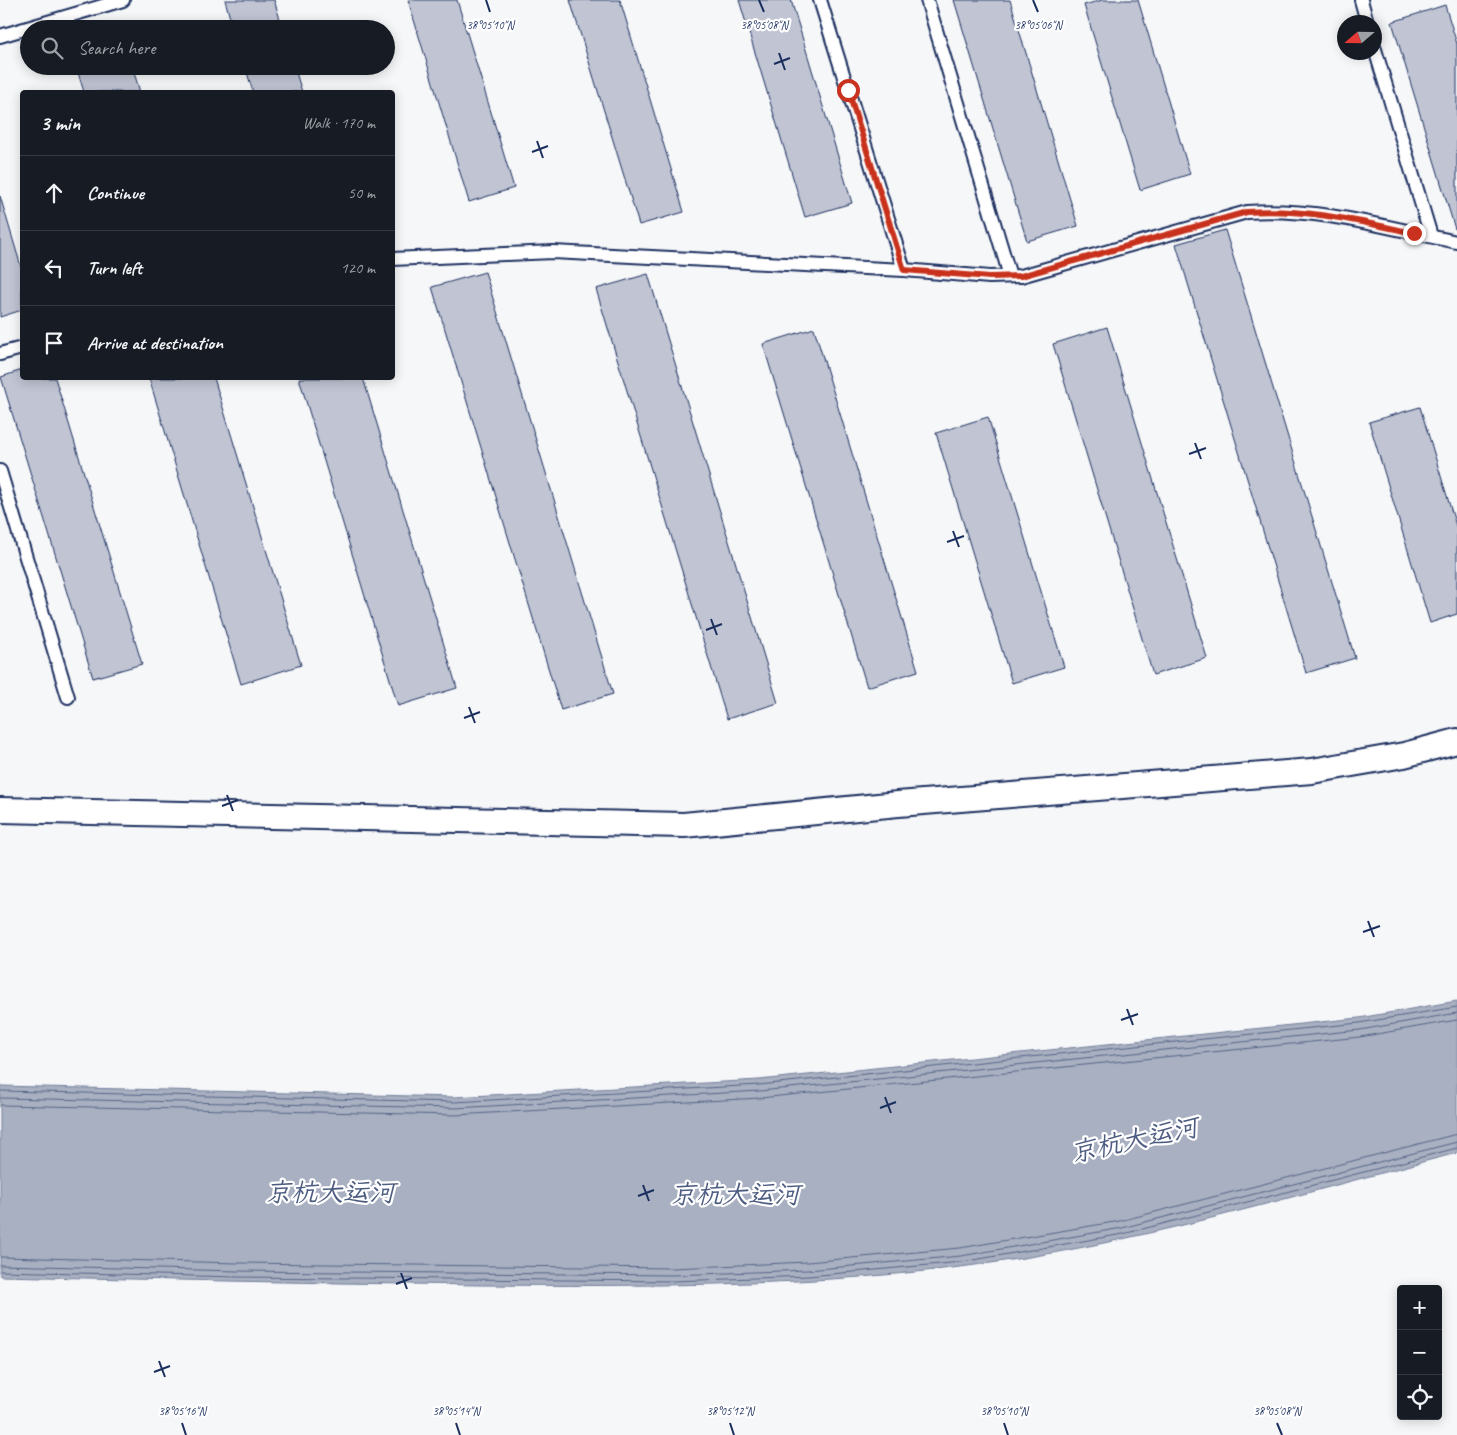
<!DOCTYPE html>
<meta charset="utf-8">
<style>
:root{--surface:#171b24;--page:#242831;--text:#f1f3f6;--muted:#9ea1a6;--line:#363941}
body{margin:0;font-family:Caveat,"LXGW WenKai TC",sans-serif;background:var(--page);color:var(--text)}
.controls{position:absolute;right:15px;bottom:15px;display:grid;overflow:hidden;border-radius:5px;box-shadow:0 2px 12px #0003}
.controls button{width:45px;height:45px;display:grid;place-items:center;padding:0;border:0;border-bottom:1px solid var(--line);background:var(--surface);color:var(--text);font:25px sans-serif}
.compass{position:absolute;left:1337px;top:15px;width:45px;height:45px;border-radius:50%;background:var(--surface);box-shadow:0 2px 12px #0003;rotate:250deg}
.stop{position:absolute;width:15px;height:15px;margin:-11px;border:4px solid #c8321e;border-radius:50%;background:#fff}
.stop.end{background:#c8321e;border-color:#fff;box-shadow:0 1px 5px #0008}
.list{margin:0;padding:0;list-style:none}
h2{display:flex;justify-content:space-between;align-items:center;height:65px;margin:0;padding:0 20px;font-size:21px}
h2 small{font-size:16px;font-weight:400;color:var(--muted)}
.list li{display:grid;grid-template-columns:32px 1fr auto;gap:15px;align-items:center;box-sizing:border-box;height:75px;padding:0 20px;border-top:1px solid var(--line)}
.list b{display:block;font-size:19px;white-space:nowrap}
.list em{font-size:16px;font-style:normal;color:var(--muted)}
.icon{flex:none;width:28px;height:28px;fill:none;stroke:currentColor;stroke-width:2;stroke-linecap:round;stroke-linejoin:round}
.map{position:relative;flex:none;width:1457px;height:1435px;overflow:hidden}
.search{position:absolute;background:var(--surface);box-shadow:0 2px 12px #0003;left:20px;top:20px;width:375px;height:55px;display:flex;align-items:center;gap:12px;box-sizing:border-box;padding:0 18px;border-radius:28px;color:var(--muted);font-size:19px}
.panel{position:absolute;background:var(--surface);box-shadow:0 2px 12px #0003;left:20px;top:90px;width:375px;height:290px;border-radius:5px}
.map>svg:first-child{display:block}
.water{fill:#a9b0c1;stroke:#707c99}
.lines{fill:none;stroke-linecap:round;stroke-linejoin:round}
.shore{stroke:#546386;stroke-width:1}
.building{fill:#c0c4d3;stroke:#1b2f5e}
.service-casing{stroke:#1b2f5e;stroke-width:16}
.minor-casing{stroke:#1b2f5e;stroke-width:28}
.service{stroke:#fff;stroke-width:12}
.minor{stroke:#fff;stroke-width:24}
.route{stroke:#c8321e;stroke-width:6}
.ticks{fill:none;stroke:#1b2f5e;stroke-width:2}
.labels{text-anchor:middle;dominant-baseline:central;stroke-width:4.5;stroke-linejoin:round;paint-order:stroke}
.water-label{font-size:26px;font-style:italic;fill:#4d5c81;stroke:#fff}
.ticks-label{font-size:12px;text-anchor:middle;fill:#1b2f5e;stroke:#fff;stroke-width:4.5;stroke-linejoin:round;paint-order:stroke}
</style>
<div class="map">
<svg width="1457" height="1435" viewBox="0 0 1457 1435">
<rect width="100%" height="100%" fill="#f6f7f9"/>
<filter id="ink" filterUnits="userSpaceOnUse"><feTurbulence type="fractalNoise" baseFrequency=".02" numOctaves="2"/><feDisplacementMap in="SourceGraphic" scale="10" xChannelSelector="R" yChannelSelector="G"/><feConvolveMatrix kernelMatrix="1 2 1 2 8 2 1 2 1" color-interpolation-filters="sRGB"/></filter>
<g filter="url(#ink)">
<!-- water -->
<path class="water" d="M 1457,1001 L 1457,1153 C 1293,1195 1129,1247 960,1267 C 801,1287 641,1286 480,1285 C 320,1283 160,1280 0,1276 L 0,1086 L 454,1097 L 759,1080 L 1359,1018 Z"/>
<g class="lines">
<!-- shore -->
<path class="shore" d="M 0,1091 L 455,1102 L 759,1085 L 1359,1023 L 1457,1007
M 0,1098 L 455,1108 L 760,1091 L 1360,1030 L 1457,1013
M 0,1105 L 455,1115 L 760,1098 L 1360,1037 L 1457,1020
M 0,1257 L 237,1263 L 673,1268 L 808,1262 L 960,1248 L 1120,1221 L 1457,1134
M 0,1265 L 237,1271 L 673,1275 L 808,1270 L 961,1256 L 1122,1228 L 1457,1142
M 0,1271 L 237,1277 L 673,1281 L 809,1276 L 962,1262 L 1123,1234 L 1457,1148"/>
</g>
<!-- building -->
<path class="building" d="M 225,0 L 274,0 L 283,29 L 233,29 Z
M 408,0 L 457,0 L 514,188 L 469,202 Z
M 570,0 L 620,0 L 684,212 L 639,225 Z
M 739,0 L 791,0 L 852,203 L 805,217 Z
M 954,0 L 1010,0 L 1078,226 L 1027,241 Z
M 1102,0 L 1138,0 L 1190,174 L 1140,190 L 1084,5 Z
M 1445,5 L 1457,44 L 1457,229 L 1455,229 L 1392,22 Z
M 76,66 L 132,66 L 140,92 L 84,92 Z
M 245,66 L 294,66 L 302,92 L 253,92 Z
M 0,196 L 22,270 L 22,310 L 0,317 Z
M 1225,230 L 1355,658 L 1306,673 L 1176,244 Z
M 485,272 L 613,694 L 561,710 L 432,287 Z
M 648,274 L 778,703 L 727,719 L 596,289 Z
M 1107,327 L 1207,658 L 1153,675 L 1053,344 Z
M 814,328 L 918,671 L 867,687 L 763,344 Z
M 22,370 L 22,378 L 55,378 L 142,664 L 93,678 L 1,377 Z
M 149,378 L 214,378 L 301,665 L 241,684 Z
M 299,378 L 363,378 L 457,688 L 398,706 Z
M 1420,407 L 1457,529 L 1457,614 L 1430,623 L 1369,422 Z
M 988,417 L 1064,667 L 1012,683 L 936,433 Z"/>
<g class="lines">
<!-- service casing -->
<g class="service-casing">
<path id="service" d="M 820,0 L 904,270
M 927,0 L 1010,276
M 1361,0 L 1367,22
M 0,36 L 123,0
M 1374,46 L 1431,236
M 392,259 L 553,252 L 904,270 L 990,277 L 1021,276 L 1247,212 C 1318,207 1388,228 1457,242
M 0,354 L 22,348
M 0,471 L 68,697"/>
</g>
<!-- minor casing -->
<g class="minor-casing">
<path id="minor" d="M 0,810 L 684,825 L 898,804 L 1312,771 L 1404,755 L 1457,741"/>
</g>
<!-- service -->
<use href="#service" class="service"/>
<!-- minor -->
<use href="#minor" class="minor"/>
</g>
</g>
<g class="lines" filter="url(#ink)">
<!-- route -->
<path class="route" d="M 848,90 L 904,270 L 990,277 L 1021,276 L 1247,212 C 1305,208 1357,221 1414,233"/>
</g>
<!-- ticks -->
<path class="ticks" d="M 486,0 L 490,12M 759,0 L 764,12M 1033,0 L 1038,12M 779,53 L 785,70M 774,64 L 790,58M 537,141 L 543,158M 532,152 L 548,146M 1195,443 L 1201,459M 1189,454 L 1206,448M 953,531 L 959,547M 947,542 L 964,536M 711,619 L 717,635M 706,630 L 722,624M 469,707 L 475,723M 464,718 L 480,712M 227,795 L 233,811M 222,806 L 238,800M 1368,921 L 1374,937M 1363,932 L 1380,926M 1127,1009 L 1133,1025M 1121,1020 L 1138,1014M 885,1097 L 891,1113M 880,1108 L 896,1102M 643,1185 L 649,1201M 638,1196 L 654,1190M 401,1273 L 407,1289M 396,1284 L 412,1278M 159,1361 L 165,1377M 154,1372 L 170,1366M 182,1423 L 186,1435M 456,1423 L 460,1435M 730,1423 L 734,1435M 1004,1423 L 1008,1435M 1277,1423 L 1282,1435"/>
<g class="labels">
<!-- water labels -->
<g class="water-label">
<text transform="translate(1134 1140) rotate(-12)">京杭大运河</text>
<text x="330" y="1192">京杭大运河</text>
<text x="735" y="1194">京杭大运河</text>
</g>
</g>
<g class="ticks-label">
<text x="490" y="29">38°05'10"N</text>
<text x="764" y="29">38°05'08"N</text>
<text x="1038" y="29">38°05'06"N</text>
<text x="182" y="1415">38°05'16"N</text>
<text x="456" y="1415">38°05'14"N</text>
<text x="730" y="1415">38°05'12"N</text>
<text x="1004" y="1415">38°05'10"N</text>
<text x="1277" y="1415">38°05'08"N</text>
</g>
</svg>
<div class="controls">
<button>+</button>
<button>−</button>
<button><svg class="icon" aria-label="locate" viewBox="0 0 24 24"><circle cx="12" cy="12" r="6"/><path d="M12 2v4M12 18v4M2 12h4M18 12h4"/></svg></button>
</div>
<svg class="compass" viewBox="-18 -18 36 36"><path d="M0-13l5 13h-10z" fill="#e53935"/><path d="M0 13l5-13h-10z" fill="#9ea1a6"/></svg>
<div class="stop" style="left:848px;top:90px"></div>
<div class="stop end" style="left:1414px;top:233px"></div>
<div class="search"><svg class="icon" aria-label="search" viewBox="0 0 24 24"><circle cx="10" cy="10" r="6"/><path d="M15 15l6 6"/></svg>Search here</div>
<section class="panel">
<h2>3 min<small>Walk · 170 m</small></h2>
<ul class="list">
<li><svg class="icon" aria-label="ahead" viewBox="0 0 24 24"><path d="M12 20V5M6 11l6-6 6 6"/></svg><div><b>Continue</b></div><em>50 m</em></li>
<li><svg class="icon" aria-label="left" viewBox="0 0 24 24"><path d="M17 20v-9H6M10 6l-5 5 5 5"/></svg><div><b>Turn left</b></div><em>120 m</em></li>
<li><svg class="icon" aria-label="arrive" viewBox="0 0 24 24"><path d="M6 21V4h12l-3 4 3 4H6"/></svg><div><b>Arrive at destination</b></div></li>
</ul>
</section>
</div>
